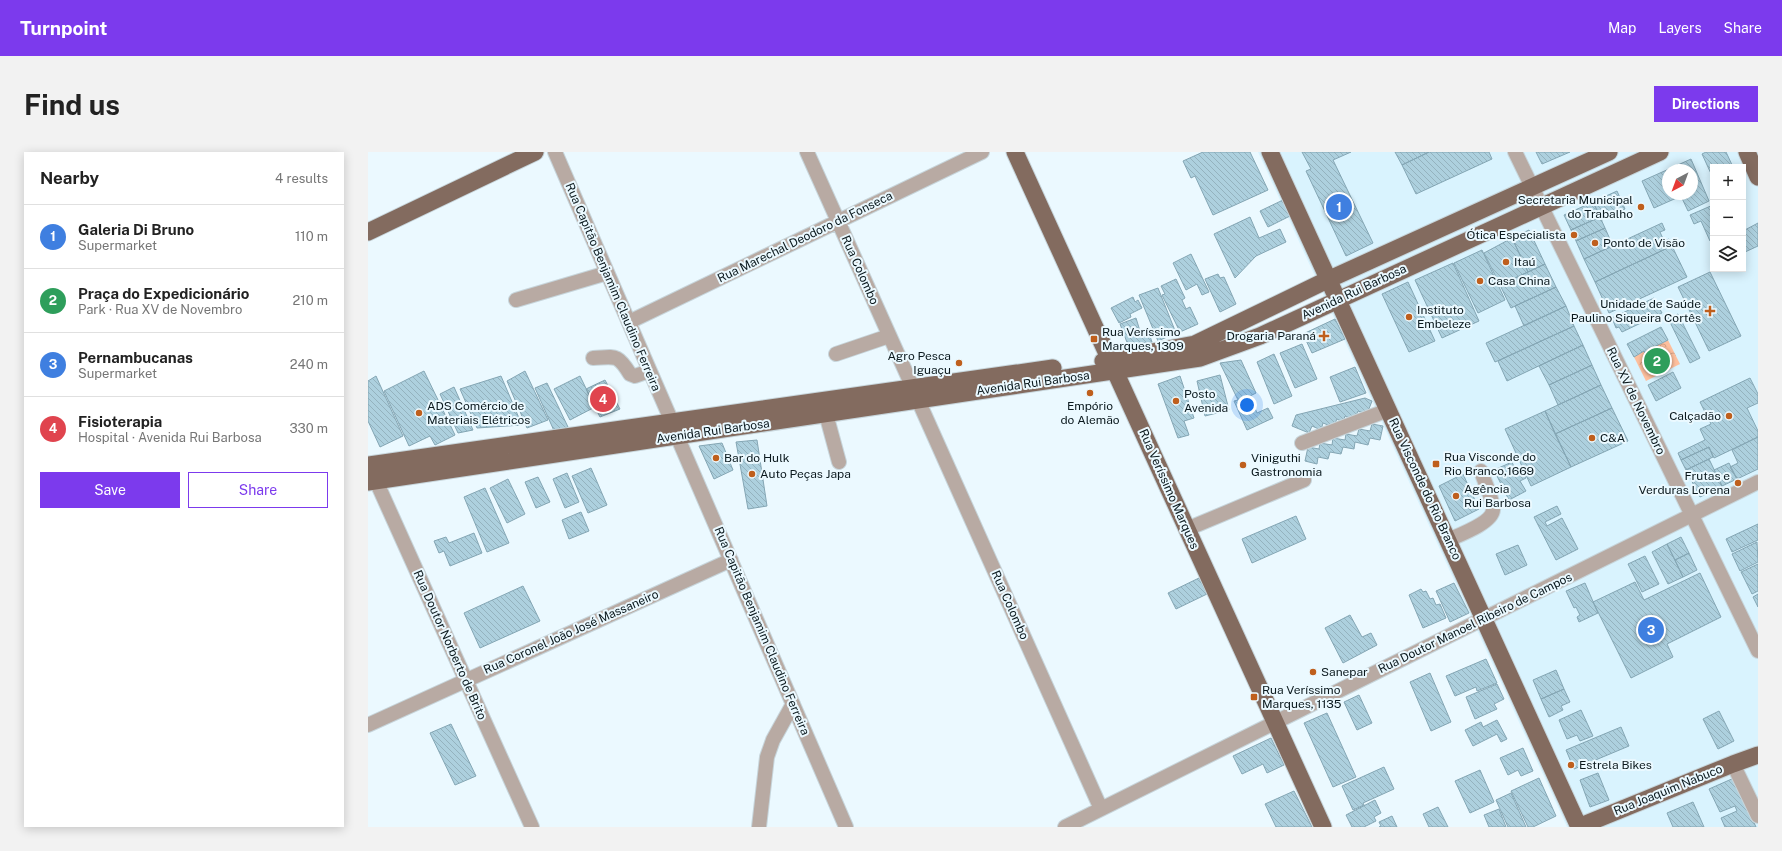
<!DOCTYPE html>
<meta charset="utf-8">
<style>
:root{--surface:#fff;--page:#f2f2f2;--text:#222;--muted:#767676;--line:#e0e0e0;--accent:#7c3aed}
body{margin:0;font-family:"Public Sans",sans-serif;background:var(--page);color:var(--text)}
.controls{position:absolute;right:12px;top:12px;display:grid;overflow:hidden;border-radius:0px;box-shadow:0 2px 10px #0003}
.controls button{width:36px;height:36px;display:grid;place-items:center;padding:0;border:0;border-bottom:1px solid var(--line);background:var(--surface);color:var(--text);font:20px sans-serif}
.compass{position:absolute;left:1294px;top:12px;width:36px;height:36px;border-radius:50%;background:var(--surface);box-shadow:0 2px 10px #0003;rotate:221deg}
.you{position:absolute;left:879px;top:253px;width:14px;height:14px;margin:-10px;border:3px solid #fff;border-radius:50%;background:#1a73e8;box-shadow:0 0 0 6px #1a73e833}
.badge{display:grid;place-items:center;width:26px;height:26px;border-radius:50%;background:var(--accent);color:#fff;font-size:13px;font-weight:700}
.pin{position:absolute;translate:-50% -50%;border:2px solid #fff;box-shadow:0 1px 4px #0006}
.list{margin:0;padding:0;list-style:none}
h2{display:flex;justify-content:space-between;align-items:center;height:52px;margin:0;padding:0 16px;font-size:17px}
h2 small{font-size:13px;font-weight:400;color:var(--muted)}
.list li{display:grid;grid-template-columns:26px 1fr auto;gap:12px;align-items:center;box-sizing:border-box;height:64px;padding:0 16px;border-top:1px solid var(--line)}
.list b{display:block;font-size:15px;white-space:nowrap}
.list p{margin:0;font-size:13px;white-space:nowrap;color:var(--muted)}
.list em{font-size:13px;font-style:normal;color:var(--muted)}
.actions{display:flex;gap:8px;padding:12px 16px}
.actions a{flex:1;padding:9px 0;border:1px solid var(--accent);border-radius:0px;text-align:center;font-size:14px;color:var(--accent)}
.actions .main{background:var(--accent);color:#fff}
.icon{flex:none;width:22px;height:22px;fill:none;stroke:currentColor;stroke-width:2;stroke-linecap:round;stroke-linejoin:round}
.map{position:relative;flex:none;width:1390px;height:675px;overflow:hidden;border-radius:0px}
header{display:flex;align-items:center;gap:24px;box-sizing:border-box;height:56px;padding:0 20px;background:var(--accent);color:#fff}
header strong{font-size:19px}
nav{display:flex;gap:22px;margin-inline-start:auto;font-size:14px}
.intro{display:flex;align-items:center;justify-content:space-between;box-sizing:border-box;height:96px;padding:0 24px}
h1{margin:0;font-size:28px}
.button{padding:10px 18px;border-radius:0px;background:var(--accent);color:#fff;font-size:14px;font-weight:700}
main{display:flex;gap:24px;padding:0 24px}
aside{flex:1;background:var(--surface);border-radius:0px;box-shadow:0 2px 10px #0003}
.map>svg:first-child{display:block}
.built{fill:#d9f3fe;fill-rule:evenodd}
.forest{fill:url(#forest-crowns)}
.building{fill:url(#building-back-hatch);stroke:#84a6b4}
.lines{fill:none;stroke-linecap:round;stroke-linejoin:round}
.minor-casing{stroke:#c7d5db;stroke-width:16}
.major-casing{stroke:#c7d5db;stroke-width:19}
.minor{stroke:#b8aaa3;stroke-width:14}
.major{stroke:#836b5f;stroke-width:17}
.poi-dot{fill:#bf5f1d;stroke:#ebf9ff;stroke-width:1.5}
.labels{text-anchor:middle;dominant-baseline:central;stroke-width:4;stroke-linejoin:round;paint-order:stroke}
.poi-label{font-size:12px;fill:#0a181d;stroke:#ebf9ff;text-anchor:start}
.street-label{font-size:12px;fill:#0a181d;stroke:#ebf9ff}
</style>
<header>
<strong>Turnpoint</strong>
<nav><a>Map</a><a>Layers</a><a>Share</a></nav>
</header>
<div class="intro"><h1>Find us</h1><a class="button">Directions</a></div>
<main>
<aside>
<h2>Nearby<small>4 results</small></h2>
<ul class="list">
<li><span class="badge" style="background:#3f7fe0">1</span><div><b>Galeria Di Bruno</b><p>Supermarket</p></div><em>110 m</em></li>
<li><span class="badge" style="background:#2e9e5b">2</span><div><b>Praça do Expedicionário</b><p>Park · Rua XV de Novembro</p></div><em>210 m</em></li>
<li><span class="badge" style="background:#3f7fe0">3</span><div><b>Pernambucanas</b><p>Supermarket</p></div><em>240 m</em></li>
<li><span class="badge" style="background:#e0444e">4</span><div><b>Fisioterapia</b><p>Hospital · Avenida Rui Barbosa</p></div><em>330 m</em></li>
</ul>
<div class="actions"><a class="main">Save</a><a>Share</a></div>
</aside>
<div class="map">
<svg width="1390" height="675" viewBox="0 0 1390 675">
<defs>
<pattern id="forest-crowns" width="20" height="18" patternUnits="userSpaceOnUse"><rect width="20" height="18" fill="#febf9d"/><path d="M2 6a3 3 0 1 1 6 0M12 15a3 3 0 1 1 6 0" fill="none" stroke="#d8a387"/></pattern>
<pattern id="building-back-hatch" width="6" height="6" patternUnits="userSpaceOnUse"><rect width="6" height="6" fill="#add0de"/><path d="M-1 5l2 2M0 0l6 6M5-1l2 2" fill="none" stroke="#94b2be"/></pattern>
</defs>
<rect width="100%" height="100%" fill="#ebf9ff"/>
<!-- built -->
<path class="built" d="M 890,0 L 1375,0 L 1390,34 L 1390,675 L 1199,675 ZM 1345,15 L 1375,15 L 1375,117 L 1345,117 ZM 1300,18 L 1324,18 L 1324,42 L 1300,42 Z"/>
<!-- forest -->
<path class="forest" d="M 1300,188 L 1312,212 L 1278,229 L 1266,205 L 1276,199 L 1278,202 L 1285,198 L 1284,196 Z"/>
<!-- building -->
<path class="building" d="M 835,0 L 882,0 L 900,38 L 845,63 L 827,24 L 823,26 L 815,9 Z
M 934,0 L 983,0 L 965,8 L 1005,91 L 978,104 L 938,19 L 943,17 Z
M 1027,0 L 1061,0 L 1034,13 Z
M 1061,0 L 1121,0 L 1124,7 L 1048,42 L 1034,13 Z
M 1168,0 L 1202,0 L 1174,12 Z
M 1338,0 L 1358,0 L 1365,15 L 1345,15 L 1345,26 L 1334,2 Z
M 1323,7 L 1341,49 L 1320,59 L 1312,42 L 1324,42 L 1324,18 L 1301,17 Z
M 1301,17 L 1300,42 L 1312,42 L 1313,44 L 1286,56 L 1274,29 Z
M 1249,39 L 1257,57 L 1234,68 L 1225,50 Z
M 915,48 L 922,64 L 900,75 L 892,59 Z
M 1225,50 L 1232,65 L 1203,78 L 1196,63 Z
M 1345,53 L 1345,88 L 1342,89 L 1333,69 L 1326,72 L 1322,63 Z
M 882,65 L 891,86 L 912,77 L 918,90 L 888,104 L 867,126 L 846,82 Z
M 1232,65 L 1237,76 L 1208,89 L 1203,78 Z
M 1294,71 L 1297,78 L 1292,80 L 1296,89 L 1301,87 L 1304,94 L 1227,130 L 1216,107 Z
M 1390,71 L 1390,94 L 1377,100 L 1375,97 L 1375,79 Z
M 1237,76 L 1245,94 L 1216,107 L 1208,89 Z
M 1161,78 L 1177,112 L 1160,120 L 1144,86 Z
M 1144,86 L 1160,120 L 1132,133 L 1116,101 Z
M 1304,94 L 1319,125 L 1241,161 L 1227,130 Z
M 1114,98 L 1137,148 L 1110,161 L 1086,111 Z
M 823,102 L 841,140 L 834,143 L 829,132 L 818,138 L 805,111 Z
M 1085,111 L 1111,169 L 1074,186 L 1047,128 Z
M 1177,112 L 1188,135 L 1143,156 L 1132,133 Z
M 1342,120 L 1373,184 L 1341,199 L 1310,135 Z
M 850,122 L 852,126 L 856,125 L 868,152 L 852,160 L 837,127 Z
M 808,127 L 817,146 L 814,148 L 818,157 L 822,155 L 830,172 L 812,180 L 794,143 L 797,142 L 793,134 Z
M 1040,130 L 1067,189 L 1041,200 L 1014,142 Z
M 1188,135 L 1198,154 L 1156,174 L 1147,154 Z
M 790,136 L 808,181 L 790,189 L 771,143 Z
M 765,145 L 767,150 L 770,148 L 774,156 L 762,162 L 763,165 L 751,171 L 743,156 Z
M 1286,146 L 1294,161 L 1254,180 L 1251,175 L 1248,176 L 1244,166 Z
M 1198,154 L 1206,174 L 1127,210 L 1118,191 Z
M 1310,162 L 1332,206 L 1322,211 L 1300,166 Z
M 768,166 L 772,179 L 779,176 L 784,190 L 760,193 L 752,172 Z
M 967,167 L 977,187 L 944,201 L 935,182 Z
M 1206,174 L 1215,193 L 1139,229 L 1130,209 Z
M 1293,175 L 1300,188 L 1284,196 L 1286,198 L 1277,202 L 1276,199 L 1266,205 L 1259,192 Z
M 934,192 L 949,227 L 927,236 L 912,201 Z
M 1215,193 L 1224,213 L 1181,233 L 1171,214 Z
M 906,202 L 924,244 L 906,252 L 889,210 Z
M 873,208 L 888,241 L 882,244 L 889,261 L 900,256 L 905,266 L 879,278 L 866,249 L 870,248 L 852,211 Z
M 1224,213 L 1233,233 L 1190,253 L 1181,233 Z
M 987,215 L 998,241 L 972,250 L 962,225 Z
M 56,219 L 87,283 L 67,293 L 62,284 L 41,294 L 16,239 Z
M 157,219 L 180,268 L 159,276 L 139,229 Z
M 1305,220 L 1313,236 L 1288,249 L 1280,233 Z
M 852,223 L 861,258 L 837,264 L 829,229 Z
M 8,224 L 35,284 L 12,295 L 0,269 L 0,229 Z
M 133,224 L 154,273 L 109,276 L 92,237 Z
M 212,224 L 227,255 L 202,268 L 186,237 Z
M 812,224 L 826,266 L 816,269 L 821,283 L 810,286 L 790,232 Z
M 1382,226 L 1390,242 L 1390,251 L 1379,256 L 1390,279 L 1390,285 L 1346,306 L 1341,295 L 1313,308 L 1310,301 L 1337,288 L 1332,277 L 1343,272 L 1332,250 Z
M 237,228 L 252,257 L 232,265 L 218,237 Z
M 179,231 L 200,275 L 187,281 L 167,236 Z
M 1233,233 L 1244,256 L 1187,282 L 1177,259 Z
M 86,235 L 105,278 L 90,281 L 72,242 Z
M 997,246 L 1004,249 L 999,262 L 990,259 L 986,268 L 977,264 L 975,270 L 969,267 L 965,275 L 955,271 L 953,278 L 944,274 L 941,281 L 924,274 L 928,263 Z
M 1244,256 L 1260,289 L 1203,315 L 1187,282 Z
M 1177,259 L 1203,315 L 1163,334 L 1137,277 Z
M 1004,272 L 1015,274 L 1012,288 L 1002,286 L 1000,293 L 987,290 L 986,297 L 975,295 L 973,302 L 962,300 L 960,307 L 950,305 L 949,312 L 937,309 L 940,295 L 951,297 L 952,291 L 964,293 L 965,286 L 977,288 L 978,282 L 989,284 L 991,277 L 1002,279 Z
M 1390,285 L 1390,317 L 1369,327 L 1362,315 L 1370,311 L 1364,298 Z
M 389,288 L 399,354 L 380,357 L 368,290 Z
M 354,291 L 365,318 L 346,327 L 331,294 Z
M 1341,295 L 1345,305 L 1318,318 L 1313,308 Z
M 1341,307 L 1354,334 L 1332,345 L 1318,318 Z
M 1144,310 L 1149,322 L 1155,319 L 1158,326 L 1152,329 L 1158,339 L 1141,348 L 1126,318 Z
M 1361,311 L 1369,327 L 1354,334 L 1346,318 Z
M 223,316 L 239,353 L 220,361 L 204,324 Z
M 199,321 L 211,350 L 197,356 L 185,327 Z
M 1095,322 L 1111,357 L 1087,369 L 1071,334 Z
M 170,325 L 182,350 L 168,356 L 157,330 Z
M 140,327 L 157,362 L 139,371 L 122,336 Z
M 117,336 L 141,391 L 119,400 L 96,345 Z
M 1189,354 L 1193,362 L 1177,370 L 1179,374 L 1194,366 L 1210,397 L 1188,408 L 1166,365 Z
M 213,360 L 221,379 L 201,387 L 194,368 Z
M 928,364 L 938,387 L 884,411 L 874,387 Z
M 1390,372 L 1390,388 L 1364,400 L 1358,387 Z
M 106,381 L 114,401 L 82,414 L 76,399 L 71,401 L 66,389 L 78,385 L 81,391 Z
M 1313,385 L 1321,401 L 1307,408 L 1299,392 Z
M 1389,390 L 1390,410 L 1372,419 L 1364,402 Z
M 1299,392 L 1315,425 L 1300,432 L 1284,400 Z
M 1150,393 L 1159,413 L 1137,423 L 1128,402 Z
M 1321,401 L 1329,418 L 1315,425 L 1307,408 Z
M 1277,404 L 1291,432 L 1274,440 L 1260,412 Z
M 1390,412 L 1390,439 L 1384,442 L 1373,420 Z
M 1332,421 L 1353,465 L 1299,492 L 1305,505 L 1263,526 L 1225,450 L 1267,430 L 1276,448 Z
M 831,426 L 839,442 L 808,457 L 800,441 Z
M 1086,431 L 1101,461 L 1082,470 L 1068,439 Z
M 1217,431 L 1230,461 L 1211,470 L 1209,465 L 1212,463 L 1208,455 L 1206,456 L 1198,439 Z
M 155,434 L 172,469 L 112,496 L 96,461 Z
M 1053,437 L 1055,440 L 1058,439 L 1062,447 L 1065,446 L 1068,453 L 1072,452 L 1078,466 L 1055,476 L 1041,443 Z
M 1390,442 L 1390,455 L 1385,445 Z
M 982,463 L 994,485 L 1003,481 L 1009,493 L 975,511 L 957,476 Z
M 1118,507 L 1129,531 L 1109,539 L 1108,535 L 1087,544 L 1078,524 Z
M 1188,518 L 1196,537 L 1173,547 L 1165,528 Z
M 1062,521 L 1083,570 L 1063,579 L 1042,530 Z
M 1129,532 L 1136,547 L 1126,552 L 1129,557 L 1107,567 L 1098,545 Z
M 1196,537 L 1202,550 L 1193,554 L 1195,558 L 1181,565 L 1173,547 Z
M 991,543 L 1004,571 L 989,578 L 976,550 Z
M 1213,558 L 1225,584 L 1212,589 L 1209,583 L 1199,587 L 1191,568 Z
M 1351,559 L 1366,589 L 1350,597 L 1335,567 Z
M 959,561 L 988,625 L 965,635 L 936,571 Z
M 1129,568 L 1139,587 L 1133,590 L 1129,582 L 1105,594 L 1097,578 L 1113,570 L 1115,575 Z
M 83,572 L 108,624 L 87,633 L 62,581 Z
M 1253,575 L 1261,594 L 1206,617 L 1198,598 Z
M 903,586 L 916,613 L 899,621 L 895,612 L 874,622 L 865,604 Z
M 1155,596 L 1165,619 L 1153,624 L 1150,618 L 1140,623 L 1132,606 Z
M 1016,615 L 1026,637 L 995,651 L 996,653 L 985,658 L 974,634 Z
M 1112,618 L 1126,650 L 1102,661 L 1087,629 Z
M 1230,621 L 1241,648 L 1222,655 L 1212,628 Z
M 1171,626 L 1188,664 L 1165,675 L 1160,675 L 1143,639 Z
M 1366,626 L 1388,675 L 1357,675 L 1353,666 L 1369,659 L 1367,654 L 1352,660 L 1341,637 Z
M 926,639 L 944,675 L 908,675 L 897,652 Z
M 1143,641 L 1158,675 L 1140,675 L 1128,648 Z
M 1007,648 L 1013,661 L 1006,665 L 1008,669 L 996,675 L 984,675 L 978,663 Z
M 1325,650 L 1336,675 L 1305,675 L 1299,661 Z
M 1070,655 L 1080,675 L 1061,675 L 1055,662 Z
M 1131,657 L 1138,675 L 1121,675 L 1116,663 Z
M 1024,664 L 1029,675 L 1011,675 L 1013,674 L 1011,670 Z"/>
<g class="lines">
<!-- minor casing -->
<g class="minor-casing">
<path id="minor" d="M 187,0 L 304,270
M 439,0 L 545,236
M 1147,0 L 1390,499
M 148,148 L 239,121
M 261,170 L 614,0
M 468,202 L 521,184
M 225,206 C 247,205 249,201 262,222 L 267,224 L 281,219
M 550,248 L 733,657
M 458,262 L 471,310
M 309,284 L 478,675
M 934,291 L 1020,258
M 4,320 L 164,675
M 819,377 L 936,328
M 1080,388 C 1091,383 1124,371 1125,358 C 1126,349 1116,329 1113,319
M 0,573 L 363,408
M 1365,612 L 1390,664
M 391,675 L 399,605 L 405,588 L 425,552
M 697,675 L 1390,330"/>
</g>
<!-- major casing -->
<g class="major-casing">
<path id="major" d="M 647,0 L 955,675
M 902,0 L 1211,675
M 1379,0 L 1390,25
M 0,80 L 167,0
M 735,209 L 827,192 L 953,131 L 1241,0
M 0,313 L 685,216
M 0,330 L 832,206 L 892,184 L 1292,0
M 1210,675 L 1365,612 L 1390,603"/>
</g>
<!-- minor -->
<use href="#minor" class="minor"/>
<!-- major -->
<use href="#major" class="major"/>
</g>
<!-- markers -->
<g class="poi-dot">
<circle cx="1273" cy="55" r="4"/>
<circle cx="1206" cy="83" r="4"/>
<circle cx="1227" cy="91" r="4"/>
<circle cx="1138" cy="110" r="4"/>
<circle cx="1112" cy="129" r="4"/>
<path d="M1340 153h4v4h4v4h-4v4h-4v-4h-4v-4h4z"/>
<circle cx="1041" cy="165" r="4"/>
<path d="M954 178h4v4h4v4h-4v4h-4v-4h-4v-4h4z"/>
<rect x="722" y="183" width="8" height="8" rx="2"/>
<circle cx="591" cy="211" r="4"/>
<circle cx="722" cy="241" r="4"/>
<circle cx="808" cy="249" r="4"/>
<circle cx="51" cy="261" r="4"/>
<circle cx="1361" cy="264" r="4"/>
<circle cx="1224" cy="286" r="4"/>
<circle cx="348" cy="306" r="4"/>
<rect x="1064" y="308" width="8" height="8" rx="2"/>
<circle cx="875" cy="313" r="4"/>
<circle cx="384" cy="322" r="4"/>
<circle cx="1370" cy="331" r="4"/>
<circle cx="1088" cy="344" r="4"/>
<circle cx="945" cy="520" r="4"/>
<rect x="882" y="541" width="8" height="8" rx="2"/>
<circle cx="1203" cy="613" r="4"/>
</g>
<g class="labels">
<!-- poi labels -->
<g class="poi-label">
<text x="1265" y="48" text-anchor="end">Secretaria Municipal<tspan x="1265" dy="14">do Trabalho</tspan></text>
<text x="1198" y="83" text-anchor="end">Ótica Especialista</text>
<text x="1235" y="91">Ponto de Visão</text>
<text x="1146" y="110">Itaú</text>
<text x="1120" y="129">Casa China</text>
<text x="1333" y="152" text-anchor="end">Unidade de Saúde<tspan x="1333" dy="14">Paulino Siqueira Cortês</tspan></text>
<text x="1049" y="158">Instituto<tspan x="1049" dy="14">Embeleze</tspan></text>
<text x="734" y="180">Rua Veríssimo<tspan x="734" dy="14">Marques, 1309</tspan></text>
<text x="948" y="184" text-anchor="end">Drogaria Paraná</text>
<text x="583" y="204" text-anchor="end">Agro Pesca<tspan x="583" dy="14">Iguaçu</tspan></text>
<text x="816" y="242">Posto<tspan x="816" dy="14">Avenida</tspan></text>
<text x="59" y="254">ADS Comércio de<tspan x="59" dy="14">Materiais Elétricos</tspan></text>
<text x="722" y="254" text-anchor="middle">Empório<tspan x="722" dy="14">do Alemão</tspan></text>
<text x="1353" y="264" text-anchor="end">Calçadão</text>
<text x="1232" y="286">C&amp;A</text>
<text x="1076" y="305">Rua Visconde do<tspan x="1076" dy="14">Rio Branco,1669</tspan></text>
<text x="356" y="306">Bar do Hulk</text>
<text x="883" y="306">Viniguthi<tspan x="883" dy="14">Gastronomia</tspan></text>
<text x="392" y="322">Auto Peças Japa</text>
<text x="1362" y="324" text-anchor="end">Frutas e<tspan x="1362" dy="14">Verduras Lorena</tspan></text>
<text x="1096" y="337">Agência<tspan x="1096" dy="14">Rui Barbosa</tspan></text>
<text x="953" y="520">Sanepar</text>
<text x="894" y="538">Rua Veríssimo<tspan x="894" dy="14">Marques, 1135</tspan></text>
<text x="1211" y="613">Estrela Bikes</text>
</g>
<!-- street labels -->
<g class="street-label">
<text transform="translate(437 85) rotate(-26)">Rua Marechal Deodoro da Fonseca</text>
<text transform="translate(492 118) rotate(66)">Rua Colombo</text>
<text transform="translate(245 135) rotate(67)">Rua Capitão Benjamim Claudino Ferreira</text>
<text transform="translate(986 140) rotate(-25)">Avenida Rui Barbosa</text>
<text transform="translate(665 231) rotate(-8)">Avenida Rui Barbosa</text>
<text transform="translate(1268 249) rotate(64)">Rua XV de Novembro</text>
<text transform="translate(345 279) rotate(-8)">Avenida Rui Barbosa</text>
<text transform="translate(801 337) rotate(66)">Rua Veríssimo Marques</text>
<text transform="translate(1057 337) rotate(65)">Rua Visconde do Rio Branco</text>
<text transform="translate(642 453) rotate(66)">Rua Colombo</text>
<text transform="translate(1107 471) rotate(-26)">Rua Doutor Manoel Ribeiro de Campos</text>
<text transform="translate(394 479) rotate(67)">Rua Capitão Benjamim Claudino Ferreira</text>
<text transform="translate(203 480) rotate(-24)">Rua Coronel João José Massaneiro</text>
<text transform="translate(82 493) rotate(66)">Rua Doutor Norberto de Brito</text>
<text transform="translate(1300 638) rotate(-22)">Rua Joaquim Nabuco</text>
</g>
</g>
</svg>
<div class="controls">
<button>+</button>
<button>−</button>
<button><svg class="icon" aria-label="layers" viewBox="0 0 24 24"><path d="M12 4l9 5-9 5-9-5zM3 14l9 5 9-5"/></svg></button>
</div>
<svg class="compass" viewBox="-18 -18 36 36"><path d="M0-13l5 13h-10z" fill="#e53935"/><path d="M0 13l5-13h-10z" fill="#767676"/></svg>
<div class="you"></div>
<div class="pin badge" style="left:971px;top:55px;background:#3f7fe0">1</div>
<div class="pin badge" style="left:1289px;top:209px;background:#2e9e5b">2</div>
<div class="pin badge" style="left:1283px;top:478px;background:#3f7fe0">3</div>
<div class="pin badge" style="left:235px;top:247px;background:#e0444e">4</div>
</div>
</main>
